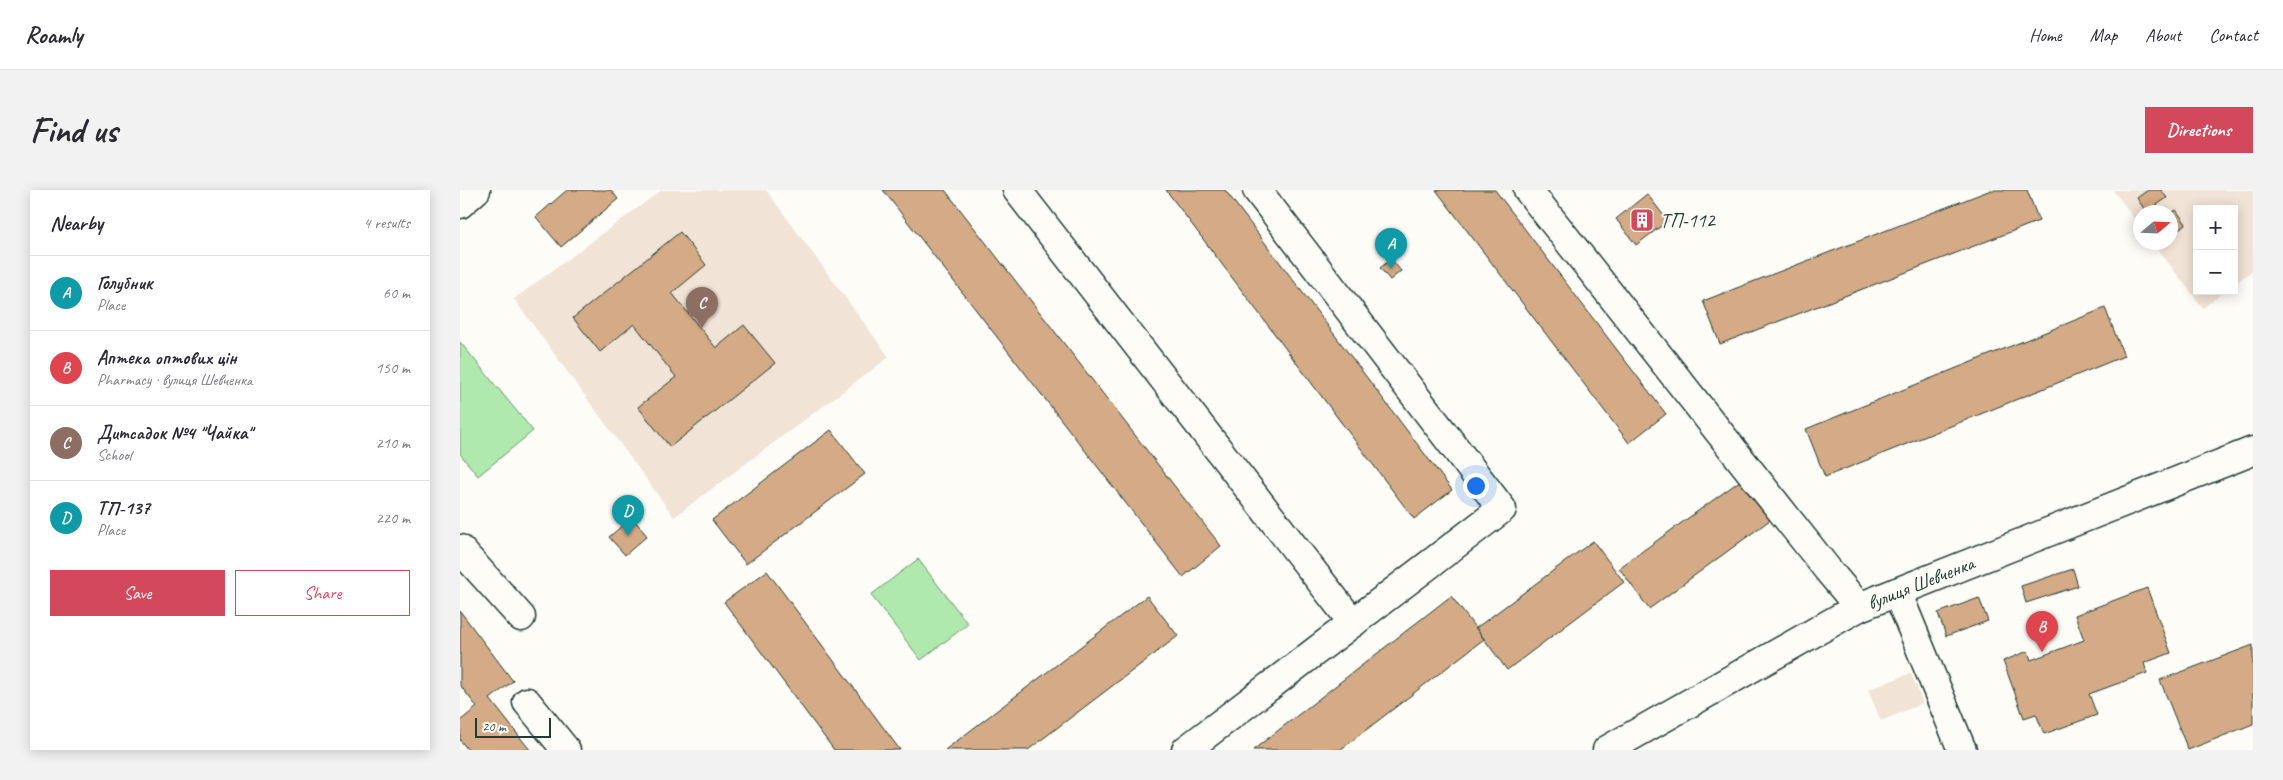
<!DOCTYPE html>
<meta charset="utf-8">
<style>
:root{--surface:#fff;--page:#f2f2f3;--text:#2b2b33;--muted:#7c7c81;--line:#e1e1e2;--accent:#d1495b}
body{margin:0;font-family:Caveat,sans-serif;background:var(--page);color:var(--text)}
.controls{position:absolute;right:15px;top:15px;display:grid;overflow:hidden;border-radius:0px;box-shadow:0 2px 12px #0003}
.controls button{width:45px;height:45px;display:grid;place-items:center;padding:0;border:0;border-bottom:1px solid var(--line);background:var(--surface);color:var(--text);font:25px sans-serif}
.compass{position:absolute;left:1673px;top:15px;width:45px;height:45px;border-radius:50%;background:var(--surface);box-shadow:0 2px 12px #0003;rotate:71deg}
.scale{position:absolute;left:15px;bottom:12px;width:76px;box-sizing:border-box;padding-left:5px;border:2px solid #1f3d34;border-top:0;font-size:14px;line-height:18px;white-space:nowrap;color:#1f3d34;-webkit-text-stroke:4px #fdfcf7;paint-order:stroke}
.you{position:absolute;left:1015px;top:295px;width:18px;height:18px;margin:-12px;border:4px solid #fff;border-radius:50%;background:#1a73e8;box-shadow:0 0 0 8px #1a73e833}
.badge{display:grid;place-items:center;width:32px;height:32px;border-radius:50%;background:var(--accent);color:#fff;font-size:16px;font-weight:700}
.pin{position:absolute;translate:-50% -41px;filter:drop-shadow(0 1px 2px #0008)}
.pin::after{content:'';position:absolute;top:26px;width:18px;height:15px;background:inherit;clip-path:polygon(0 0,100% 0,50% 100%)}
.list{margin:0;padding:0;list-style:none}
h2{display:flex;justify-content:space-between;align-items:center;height:65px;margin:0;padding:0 20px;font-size:21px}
h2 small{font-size:16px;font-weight:400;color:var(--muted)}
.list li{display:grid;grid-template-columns:32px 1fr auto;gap:15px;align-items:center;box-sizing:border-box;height:75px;padding:0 20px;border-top:1px solid var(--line)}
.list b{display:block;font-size:19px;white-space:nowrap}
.list p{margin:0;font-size:16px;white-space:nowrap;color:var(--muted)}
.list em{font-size:16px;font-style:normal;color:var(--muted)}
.actions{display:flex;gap:10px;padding:15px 20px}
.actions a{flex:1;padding:11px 0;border:1px solid var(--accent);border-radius:0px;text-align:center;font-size:18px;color:var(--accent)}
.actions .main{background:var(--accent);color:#fff}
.map{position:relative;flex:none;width:1793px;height:560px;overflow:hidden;border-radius:0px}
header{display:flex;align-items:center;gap:30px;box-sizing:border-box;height:70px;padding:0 25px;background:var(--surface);border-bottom:1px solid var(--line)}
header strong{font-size:24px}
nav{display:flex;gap:28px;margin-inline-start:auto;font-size:18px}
.intro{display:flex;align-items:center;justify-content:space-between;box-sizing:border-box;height:120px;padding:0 30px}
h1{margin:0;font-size:35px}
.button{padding:12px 22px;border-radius:0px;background:var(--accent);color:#fff;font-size:18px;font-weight:700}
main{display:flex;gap:30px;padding:0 30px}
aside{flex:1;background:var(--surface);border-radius:0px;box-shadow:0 2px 12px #0003}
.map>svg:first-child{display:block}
.built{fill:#f1e3d5}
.green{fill:#b0e9ae;stroke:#689371}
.building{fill:#d5aa86;stroke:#1f3d34}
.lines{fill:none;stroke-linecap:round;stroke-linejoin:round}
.minor-casing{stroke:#1f3d34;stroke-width:31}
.minor{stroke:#fdfcf7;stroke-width:28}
.labels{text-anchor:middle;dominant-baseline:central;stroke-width:4;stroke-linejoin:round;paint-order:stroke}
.poi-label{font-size:20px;fill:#1f3d34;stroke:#fdfcf7;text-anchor:start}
.street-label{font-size:20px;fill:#1f3d34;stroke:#fdfcf7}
</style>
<header>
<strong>Roamly</strong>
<nav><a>Home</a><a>Map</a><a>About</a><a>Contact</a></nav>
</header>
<div class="intro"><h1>Find us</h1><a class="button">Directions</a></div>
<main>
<aside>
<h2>Nearby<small>4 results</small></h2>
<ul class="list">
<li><span class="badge" style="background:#0f9aa8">A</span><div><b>Голубник</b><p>Place</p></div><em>60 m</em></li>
<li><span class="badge" style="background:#e0444e">B</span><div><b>Аптека оптових цін</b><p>Pharmacy · вулиця Шевченка</p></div><em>150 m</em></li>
<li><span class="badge" style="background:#8d6e63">C</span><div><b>Дитсадок №4 &quot;Чайка&quot;</b><p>School</p></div><em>210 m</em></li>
<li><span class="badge" style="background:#0f9aa8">D</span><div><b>ТП-137</b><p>Place</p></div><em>220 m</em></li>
</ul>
<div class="actions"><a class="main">Save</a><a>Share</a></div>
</aside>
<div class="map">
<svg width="1793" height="560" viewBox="0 0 1793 560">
<rect width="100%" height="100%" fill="#fdfcf7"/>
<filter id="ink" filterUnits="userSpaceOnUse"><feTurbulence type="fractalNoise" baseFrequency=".02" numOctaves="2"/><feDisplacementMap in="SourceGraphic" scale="10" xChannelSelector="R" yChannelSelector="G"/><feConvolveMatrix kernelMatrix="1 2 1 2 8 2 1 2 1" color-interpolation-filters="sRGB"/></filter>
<g filter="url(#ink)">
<!-- built -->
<path class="built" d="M 202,0 L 306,0 L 429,167 L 214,327 L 54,109 Z
M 1653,0 L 1793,0 L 1793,80 L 1774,94 L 1774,19 L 1737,19 L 1737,101 L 1765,101 L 1743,118 L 1693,53 L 1710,52 L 1710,22 L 1680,22 L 1680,36 Z
M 1451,483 L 1463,513 L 1421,531 L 1408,500 Z"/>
<!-- green -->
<path class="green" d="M 0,152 L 73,241 L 18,286 L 0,264 Z
M 458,369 L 508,434 L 461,470 L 411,405 Z"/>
<!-- building -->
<path class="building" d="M 107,0 L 151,0 L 158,9 L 101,57 L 76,27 Z
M 423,0 L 485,0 L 761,356 L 723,387 Z
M 706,0 L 765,0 L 992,300 L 954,329 Z
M 976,0 L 1035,0 L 1206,224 L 1169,253 Z
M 1531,0 L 1567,0 L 1579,31 L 1260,154 L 1243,111 Z
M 1688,0 L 1701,0 L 1707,8 L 1686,22 L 1677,8 Z
M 1187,4 L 1208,31 L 1176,55 L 1156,29 Z
M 1716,20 L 1726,34 L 1710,45 L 1710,24 Z
M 220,42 L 246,75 L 212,103 L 256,158 L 284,135 L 315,173 L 210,257 L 178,217 L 216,187 L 174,134 L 140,162 L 113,128 Z
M 931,69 L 941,81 L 930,90 L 920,78 Z
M 1645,118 L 1664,166 L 1365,287 L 1346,239 Z
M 371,240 L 405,284 L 286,374 L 252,330 Z
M 1281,290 L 1310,330 L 1189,419 L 1159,378 Z
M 172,327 L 187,346 L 165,365 L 149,347 Z
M 1133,351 L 1164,392 L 1047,480 L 1016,438 Z
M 1613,379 L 1618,396 L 1566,413 L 1561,396 Z
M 307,381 L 440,560 L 374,560 L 264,412 Z
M 1687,398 L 1711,463 L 1684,473 L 1687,483 L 1629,504 L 1637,525 L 1584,544 L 1576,524 L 1564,528 L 1543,471 L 1568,461 L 1571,470 L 1624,450 L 1615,425 Z
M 687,406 L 718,446 L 568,560 L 485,560 Z
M 991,406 L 1024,449 L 880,560 L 793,560 Z
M 1519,408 L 1528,431 L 1486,446 L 1478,423 Z
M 0,421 L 53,491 L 30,509 L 70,560 L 8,560 L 0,550 L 0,531 L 17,517 L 0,495 Z
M 1793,455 L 1793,534 L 1728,560 L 1700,490 Z"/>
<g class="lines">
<!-- minor casing -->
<g class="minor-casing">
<g id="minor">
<path d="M 557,0 L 893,433"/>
<path d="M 1068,0 L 1368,380 L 1399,417"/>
<path d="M 0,14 L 16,0"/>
<path d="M 0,359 L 61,427"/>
<path d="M 1437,402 L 1502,560"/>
<path d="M 67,512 L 106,560"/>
<path d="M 726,560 L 1042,319 L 797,0"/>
<path id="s1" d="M 1147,560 L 1399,417 L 1793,261"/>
</g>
</g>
<!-- minor -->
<use href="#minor" class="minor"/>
</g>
</g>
<!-- icons -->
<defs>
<g id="building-square" transform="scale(1.25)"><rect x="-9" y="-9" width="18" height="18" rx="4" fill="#d1495b" stroke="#fdfcf7"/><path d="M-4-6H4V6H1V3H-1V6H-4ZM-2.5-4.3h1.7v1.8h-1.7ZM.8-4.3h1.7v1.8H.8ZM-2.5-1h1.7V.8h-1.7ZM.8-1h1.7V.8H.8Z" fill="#fff"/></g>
</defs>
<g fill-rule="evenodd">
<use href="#building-square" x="1182" y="30"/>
</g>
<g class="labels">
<!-- poi labels -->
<g class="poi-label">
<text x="1200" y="30">ТП-112</text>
</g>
<!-- street labels -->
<g class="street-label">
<text stroke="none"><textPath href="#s1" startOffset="356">вулиця Шевченка</textPath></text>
</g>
</g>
</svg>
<div class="controls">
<button>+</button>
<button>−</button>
</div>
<svg class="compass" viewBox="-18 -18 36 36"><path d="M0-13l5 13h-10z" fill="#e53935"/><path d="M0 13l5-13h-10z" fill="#7c7c81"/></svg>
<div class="scale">20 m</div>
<div class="you"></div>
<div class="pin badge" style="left:931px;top:79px;background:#0f9aa8">A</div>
<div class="pin badge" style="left:1582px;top:462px;background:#e0444e">B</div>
<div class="pin badge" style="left:242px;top:138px;background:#8d6e63">C</div>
<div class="pin badge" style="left:168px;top:346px;background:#0f9aa8">D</div>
</div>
</main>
